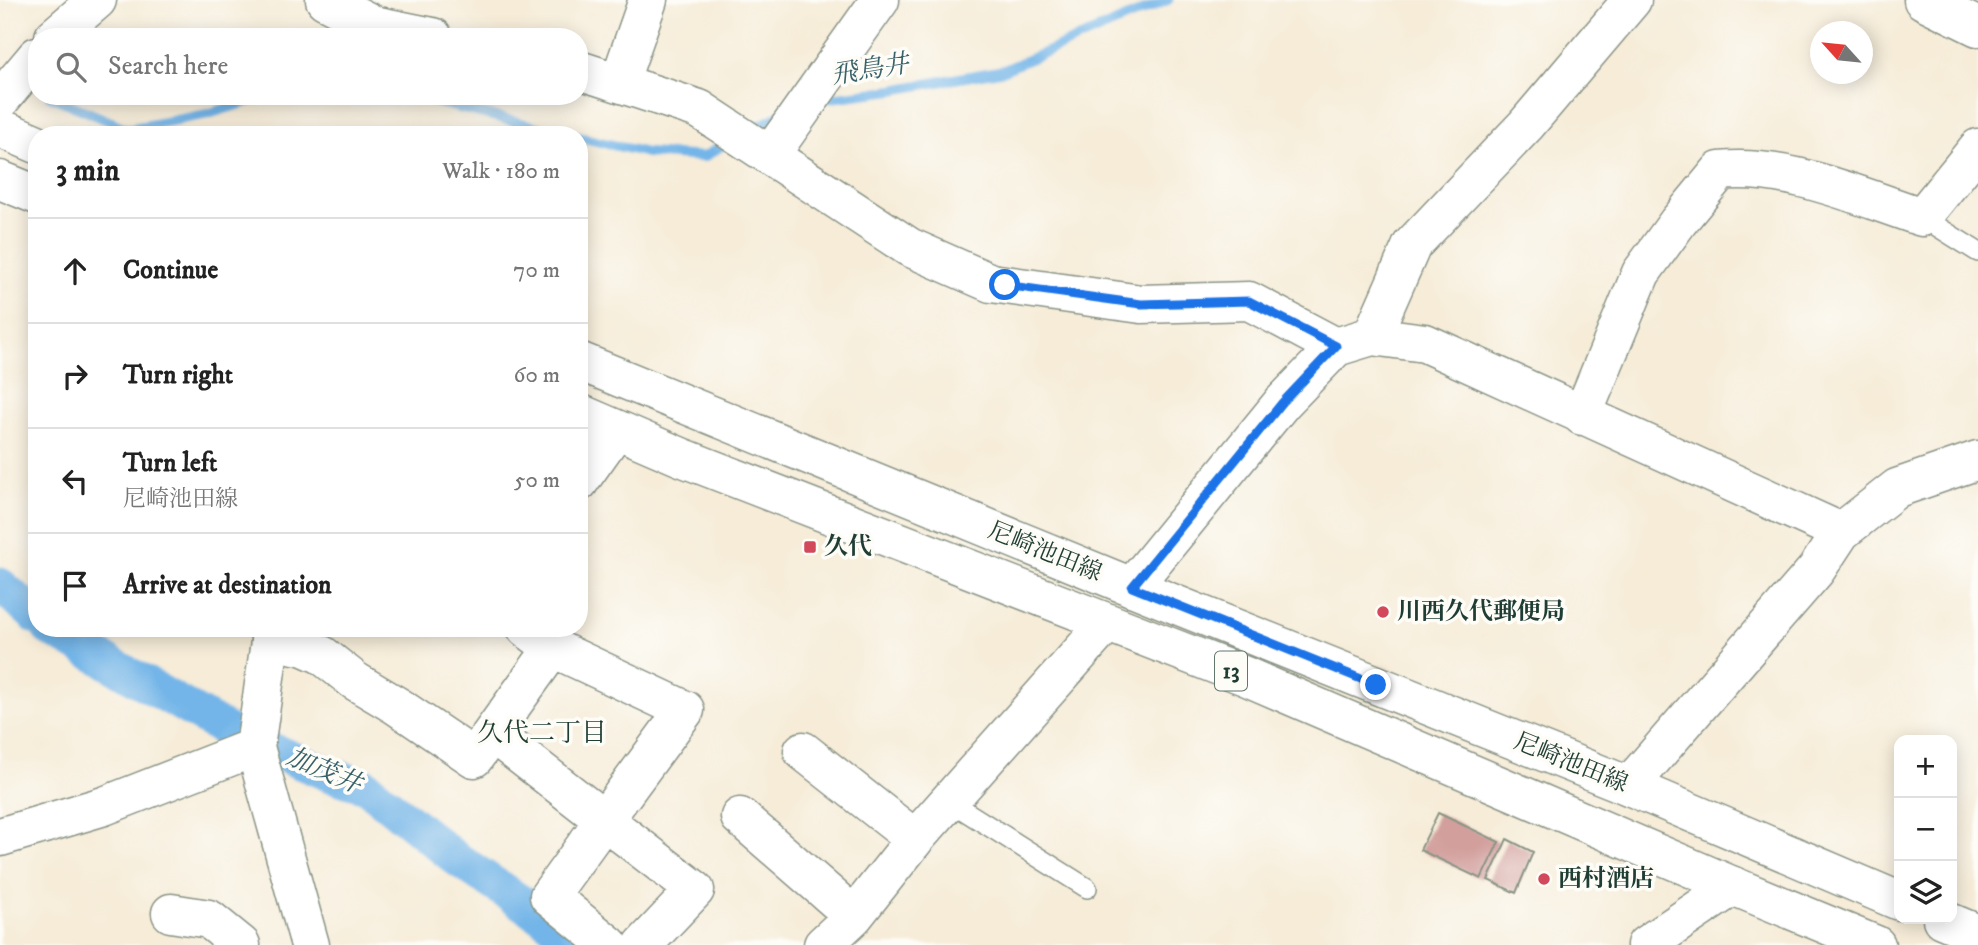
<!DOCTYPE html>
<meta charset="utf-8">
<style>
:root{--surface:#fff;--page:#f6f6f6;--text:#222;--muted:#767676;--line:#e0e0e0}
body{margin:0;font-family:"IM FELL DW Pica","Noto Serif JP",serif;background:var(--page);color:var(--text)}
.controls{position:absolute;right:21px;bottom:21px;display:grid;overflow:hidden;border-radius:14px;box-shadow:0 4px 18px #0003}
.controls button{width:63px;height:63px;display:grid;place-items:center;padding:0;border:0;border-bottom:2px solid var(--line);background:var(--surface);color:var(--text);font:35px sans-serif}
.compass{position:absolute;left:1810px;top:21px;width:63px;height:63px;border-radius:50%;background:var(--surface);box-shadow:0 4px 18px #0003;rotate:297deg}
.stop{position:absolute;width:21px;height:21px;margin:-16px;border:5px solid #1a73e8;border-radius:50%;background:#fff}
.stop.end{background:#1a73e8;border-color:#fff;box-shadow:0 2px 7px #0008}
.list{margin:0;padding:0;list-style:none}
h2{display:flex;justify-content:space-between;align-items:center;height:91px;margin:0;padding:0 28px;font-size:30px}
h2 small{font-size:23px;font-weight:400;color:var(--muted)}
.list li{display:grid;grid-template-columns:46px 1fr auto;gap:21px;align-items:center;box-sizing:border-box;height:105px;padding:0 28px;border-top:2px solid var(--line)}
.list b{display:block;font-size:26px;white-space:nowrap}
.list p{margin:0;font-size:23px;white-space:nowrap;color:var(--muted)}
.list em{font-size:23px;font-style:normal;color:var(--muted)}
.icon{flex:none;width:38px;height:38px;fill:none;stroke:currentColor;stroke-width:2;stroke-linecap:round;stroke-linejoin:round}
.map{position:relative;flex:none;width:1978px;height:945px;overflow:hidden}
.search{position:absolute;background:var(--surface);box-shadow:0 4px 18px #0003;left:28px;top:28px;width:560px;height:77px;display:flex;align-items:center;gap:18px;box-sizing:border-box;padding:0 24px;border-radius:28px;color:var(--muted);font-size:26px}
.panel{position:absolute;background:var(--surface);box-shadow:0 4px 18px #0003;left:28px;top:126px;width:560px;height:511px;border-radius:28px}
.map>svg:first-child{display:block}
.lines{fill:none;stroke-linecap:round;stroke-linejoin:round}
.stream{stroke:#73b5e8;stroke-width:10}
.canal{stroke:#73b5e8;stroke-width:35}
.building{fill:#d29f9c}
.service-casing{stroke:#8a9486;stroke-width:22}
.minor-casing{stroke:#8a9486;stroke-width:41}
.tertiary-casing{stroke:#8a9486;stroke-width:41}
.primary-casing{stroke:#8a9486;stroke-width:41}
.service{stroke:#fff;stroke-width:19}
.minor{stroke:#fff;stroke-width:38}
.tertiary{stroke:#fff;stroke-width:38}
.primary{stroke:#fff;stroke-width:38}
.route{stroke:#1a73e8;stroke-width:9}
.poi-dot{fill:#d1495b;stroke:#fdfcf7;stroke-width:2.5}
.labels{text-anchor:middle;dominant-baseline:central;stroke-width:7;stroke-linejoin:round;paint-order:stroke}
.shield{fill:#fdfcf7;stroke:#62766e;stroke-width:2}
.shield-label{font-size:23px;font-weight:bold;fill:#1f3d34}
.poi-label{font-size:24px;font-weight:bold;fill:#1f3d34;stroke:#fdfcf7;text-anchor:start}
.street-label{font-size:24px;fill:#1f3d34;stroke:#fdfcf7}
.water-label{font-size:26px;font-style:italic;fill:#38616a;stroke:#fdfcf7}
.neighbourhood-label{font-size:26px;fill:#1f3d34;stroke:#fdfcf7}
</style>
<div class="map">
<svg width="1978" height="945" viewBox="0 0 1978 945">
<rect width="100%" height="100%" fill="#fdfcf7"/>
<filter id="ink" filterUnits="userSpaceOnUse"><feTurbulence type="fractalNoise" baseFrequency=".0143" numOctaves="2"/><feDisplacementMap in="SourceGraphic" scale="14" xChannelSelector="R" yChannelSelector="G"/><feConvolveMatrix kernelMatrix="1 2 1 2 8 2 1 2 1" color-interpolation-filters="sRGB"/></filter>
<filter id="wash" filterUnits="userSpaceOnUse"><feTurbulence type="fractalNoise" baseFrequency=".00686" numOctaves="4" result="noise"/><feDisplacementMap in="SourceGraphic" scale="28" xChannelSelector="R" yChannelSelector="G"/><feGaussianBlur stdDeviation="1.57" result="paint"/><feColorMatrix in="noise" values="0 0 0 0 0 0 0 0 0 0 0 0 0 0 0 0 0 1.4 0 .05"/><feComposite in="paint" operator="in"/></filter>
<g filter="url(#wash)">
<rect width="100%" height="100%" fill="#f6ecd8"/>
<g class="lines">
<!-- stream -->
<path class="stream" d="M 50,96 L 128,129 L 208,114 L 266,96
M 410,96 L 571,135
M 822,99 L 893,90 L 1004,70 L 1168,0
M 749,131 L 782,114
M 579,137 L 647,153 L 704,157 L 729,141"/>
<!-- canal -->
<path class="canal" d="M 0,585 L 37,617
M 49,628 L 231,733 L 331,775 L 366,786 L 454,857 L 562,930 L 580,945"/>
</g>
<g id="blocks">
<!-- building -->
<path class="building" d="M 1438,813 L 1499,842 L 1481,879 L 1420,850 Z
M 1507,839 L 1533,852 L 1516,893 L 1488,880 Z"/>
</g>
</g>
<g filter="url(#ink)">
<use href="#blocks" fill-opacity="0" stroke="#8a9486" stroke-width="2"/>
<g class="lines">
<!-- service casing -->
<g class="service-casing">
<path id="service" d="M 1922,217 L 1978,252
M 949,801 L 1087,888"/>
</g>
<!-- minor casing -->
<g class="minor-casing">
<path id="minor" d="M 325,0 L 374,25 L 433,37
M 1923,0 L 1978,27
M 54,37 L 97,0
M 579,70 L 699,109 L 909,247 L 991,283 L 1141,304 L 1249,301 L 1336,347
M 619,83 L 648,0
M 0,100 L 37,56
M 770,155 L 880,0
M 1372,336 L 1425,343 L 1841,532
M 1582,416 L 1641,273 L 1678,222 L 1720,171 C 1788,164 1858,196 1922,217 L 1978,148
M 579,482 L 616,430
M 1132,587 L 1282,403 L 1336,347 L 1372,336 L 1412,245 L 1526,125 L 1632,0
M 526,628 L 553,648
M 270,640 L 304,647 L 322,655 L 355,681 L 397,706 L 474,758 L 492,733 L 604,820 L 685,710 L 553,648 L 492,733
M 803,751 L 915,839
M 1629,786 L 1816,570 L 1841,532 L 1897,488 L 1978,460
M 740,817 L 854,916
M 0,837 L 104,806 L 255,747
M 171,913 L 209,919 L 241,945
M 609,945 L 549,896 L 604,820 L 695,890 L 643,945
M 823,945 L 854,916 L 915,839 L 1106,624
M 1646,945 L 1733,886"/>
</g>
<!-- tertiary casing -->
<g class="tertiary-casing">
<path id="tertiary" d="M 272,628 L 255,747 L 310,945"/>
</g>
<!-- primary casing -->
<g class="primary-casing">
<path id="primary" d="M 0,128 L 37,144
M 0,180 L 37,195
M 579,361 L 1132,587 L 1629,786 L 1899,901
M 579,413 L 681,457 L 1245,676 L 1733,886 L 1876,945
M 1942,919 L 1978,934"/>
</g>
<!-- service -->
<use href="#service" class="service"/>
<!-- minor -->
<use href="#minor" class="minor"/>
<!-- tertiary -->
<use href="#tertiary" class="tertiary"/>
<!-- primary -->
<use href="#primary" class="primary"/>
</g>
</g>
<g class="lines" filter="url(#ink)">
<!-- route -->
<path class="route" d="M 1005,285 L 1141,304 L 1249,301 L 1336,346 L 1282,403 L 1132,587 L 1376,685"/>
</g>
<!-- markers -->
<g class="poi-dot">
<rect x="803" y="540" width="14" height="14" rx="3.5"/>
<circle cx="1383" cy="612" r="7"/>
<circle cx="1544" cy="879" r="7"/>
</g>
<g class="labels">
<!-- shield labels -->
<rect class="shield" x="1215" y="651.5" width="32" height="39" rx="5"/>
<g class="shield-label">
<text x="1231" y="671">13</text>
</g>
<!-- poi labels -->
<g class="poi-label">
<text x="824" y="547">久代</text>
<text x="1397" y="612">川西久代郵便局</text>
<text x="1558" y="879">西村酒店</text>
</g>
<!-- street labels -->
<g class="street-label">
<text transform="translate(1045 552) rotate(22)">尼崎池田線</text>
<text transform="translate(1571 763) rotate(22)">尼崎池田線</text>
</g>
<!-- water labels -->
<g class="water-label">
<text transform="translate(870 70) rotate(-9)">飛鳥井</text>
<text transform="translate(324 771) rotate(23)">加茂井</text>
</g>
<!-- neighbourhood labels -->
<g class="neighbourhood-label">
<text x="542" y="733">久代二丁目</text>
</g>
</g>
</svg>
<div class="controls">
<button>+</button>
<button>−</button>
<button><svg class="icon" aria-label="layers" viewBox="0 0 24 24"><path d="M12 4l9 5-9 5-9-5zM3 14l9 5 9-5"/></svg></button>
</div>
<svg class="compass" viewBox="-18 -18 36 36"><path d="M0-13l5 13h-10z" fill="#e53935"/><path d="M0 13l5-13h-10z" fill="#767676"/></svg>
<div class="stop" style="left:1005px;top:285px"></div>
<div class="stop end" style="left:1376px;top:685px"></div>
<div class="search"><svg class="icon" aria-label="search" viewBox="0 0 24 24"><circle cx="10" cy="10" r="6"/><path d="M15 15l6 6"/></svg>Search here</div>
<section class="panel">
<h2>3 min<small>Walk · 180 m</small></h2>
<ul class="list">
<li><svg class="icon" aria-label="ahead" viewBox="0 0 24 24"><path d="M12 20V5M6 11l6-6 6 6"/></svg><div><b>Continue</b></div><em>70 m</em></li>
<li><svg class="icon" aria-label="right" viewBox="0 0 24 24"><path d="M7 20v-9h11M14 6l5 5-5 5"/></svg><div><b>Turn right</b></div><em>60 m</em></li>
<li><svg class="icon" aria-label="left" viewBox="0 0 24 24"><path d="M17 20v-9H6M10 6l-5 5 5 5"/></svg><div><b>Turn left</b><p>尼崎池田線</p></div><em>50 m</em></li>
<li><svg class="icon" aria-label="arrive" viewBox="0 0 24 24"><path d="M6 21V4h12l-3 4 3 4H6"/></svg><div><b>Arrive at destination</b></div></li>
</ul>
</section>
</div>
